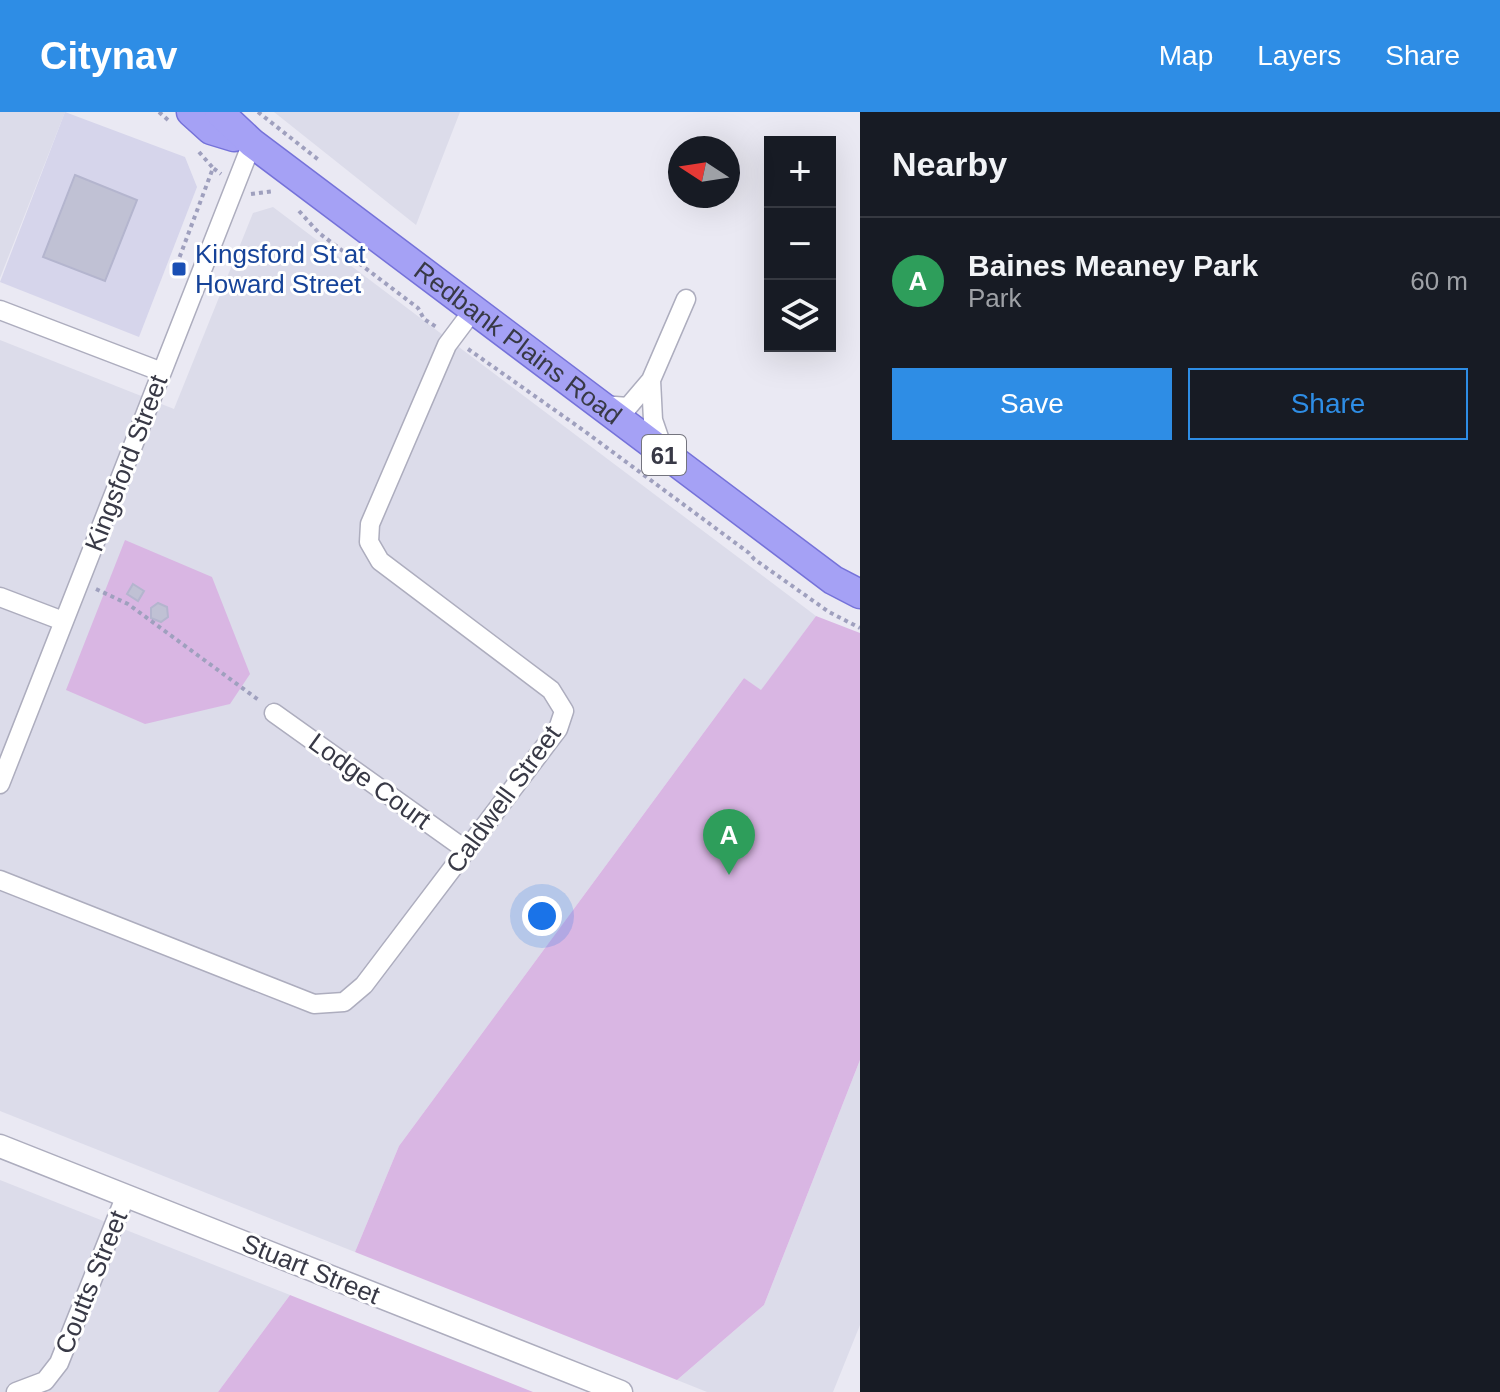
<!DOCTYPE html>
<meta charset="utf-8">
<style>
:root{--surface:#171b24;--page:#20242c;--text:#f1f3f6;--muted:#9ea1a6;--line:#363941;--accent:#2e8de5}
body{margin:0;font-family:Arial,sans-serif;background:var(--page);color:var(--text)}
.controls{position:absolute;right:24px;top:24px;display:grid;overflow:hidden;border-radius:0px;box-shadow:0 8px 32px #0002}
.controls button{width:72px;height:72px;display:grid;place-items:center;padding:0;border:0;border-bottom:2px solid var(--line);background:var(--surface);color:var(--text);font:40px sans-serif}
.compass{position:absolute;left:668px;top:24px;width:72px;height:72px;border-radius:50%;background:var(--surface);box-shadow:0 8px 32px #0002;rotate:282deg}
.you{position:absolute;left:542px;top:804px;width:28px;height:28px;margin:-20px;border:6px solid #fff;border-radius:50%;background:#1a73e8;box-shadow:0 0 0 12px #1a73e833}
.badge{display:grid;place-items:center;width:52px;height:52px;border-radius:50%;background:var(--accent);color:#fff;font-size:26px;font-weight:700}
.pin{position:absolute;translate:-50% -66px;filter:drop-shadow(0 2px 4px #0008)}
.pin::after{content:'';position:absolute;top:42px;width:28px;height:24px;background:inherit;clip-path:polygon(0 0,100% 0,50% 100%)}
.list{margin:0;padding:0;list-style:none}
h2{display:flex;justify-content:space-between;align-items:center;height:104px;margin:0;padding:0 32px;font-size:34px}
h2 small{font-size:26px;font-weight:400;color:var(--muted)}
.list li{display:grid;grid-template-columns:52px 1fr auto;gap:24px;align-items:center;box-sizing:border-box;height:128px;padding:0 32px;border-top:2px solid var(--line)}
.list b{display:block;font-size:30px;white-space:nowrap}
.list p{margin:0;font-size:26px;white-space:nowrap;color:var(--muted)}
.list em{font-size:26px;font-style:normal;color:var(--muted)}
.actions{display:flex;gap:16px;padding:24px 32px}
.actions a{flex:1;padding:18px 0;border:2px solid var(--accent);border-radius:0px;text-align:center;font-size:28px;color:var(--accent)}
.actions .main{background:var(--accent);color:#fff}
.icon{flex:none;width:44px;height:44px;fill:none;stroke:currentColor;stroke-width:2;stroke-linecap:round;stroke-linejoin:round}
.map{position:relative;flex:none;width:860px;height:1280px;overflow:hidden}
header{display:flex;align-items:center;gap:48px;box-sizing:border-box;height:112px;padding:0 40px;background:var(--accent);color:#fff}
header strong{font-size:38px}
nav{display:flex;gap:44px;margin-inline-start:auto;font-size:28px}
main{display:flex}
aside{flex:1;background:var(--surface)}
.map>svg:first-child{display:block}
.residential{fill:#dcdcea}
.education{fill:#d6d5eb}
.green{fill:#d9b6e3}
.building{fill:#c0c1d4;stroke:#b4b5ce;stroke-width:2}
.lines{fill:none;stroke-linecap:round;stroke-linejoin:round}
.minor-casing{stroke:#adadbe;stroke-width:21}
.tertiary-casing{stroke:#adadbe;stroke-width:25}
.primary-casing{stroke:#7572d9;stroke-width:31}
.path{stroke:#9fa0be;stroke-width:4;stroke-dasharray:4 4;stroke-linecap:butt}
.minor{stroke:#fff;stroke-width:18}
.tertiary{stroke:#fff;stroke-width:22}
.primary{stroke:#a5a1f5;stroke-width:28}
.transit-dot{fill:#1a4fb4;stroke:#fff;stroke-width:3}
.labels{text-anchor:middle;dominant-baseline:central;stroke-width:6;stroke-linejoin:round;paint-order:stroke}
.shield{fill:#fff;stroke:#74747e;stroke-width:2}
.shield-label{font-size:24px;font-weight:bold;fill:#383946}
.transit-label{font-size:26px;fill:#164399;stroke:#fff;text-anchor:start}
.street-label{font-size:26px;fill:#383946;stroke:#fff}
</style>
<header>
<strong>Citynav</strong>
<nav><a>Map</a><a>Layers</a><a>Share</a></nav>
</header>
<main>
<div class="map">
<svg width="860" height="1280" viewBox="0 0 860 1280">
<rect width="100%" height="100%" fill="#eae9f3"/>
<!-- residential -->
<path class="residential" d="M 0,0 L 65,0 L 0,166 Z
M 274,0 L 460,0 L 416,113 Z
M 273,95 L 816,504 L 761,579 L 744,566 L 399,1034 L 355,1140 L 0,999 L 0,228 L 174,297 L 253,101 Z
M 860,948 L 860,1213 L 833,1280 L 707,1280 L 677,1268 L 764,1193 Z
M 0,1068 L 290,1183 L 218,1280 L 0,1280 Z"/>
<!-- education -->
<path class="education" d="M 65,0 L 185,45 L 197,75 L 139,225 L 0,170 Z"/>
<!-- green -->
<path class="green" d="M 125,428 L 212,465 L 250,562 L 230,592 L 145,612 L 66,578 Z
M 816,504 L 860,521 L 860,948 L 764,1193 L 677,1268 L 355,1140 L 399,1034 L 744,566 L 761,578 Z
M 290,1183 L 533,1280 L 218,1280 Z"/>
<!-- building -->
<path class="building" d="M 75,63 L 137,88 L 105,169 L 43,145 Z
M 133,472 L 144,479 L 138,489 L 127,482 Z
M 158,491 L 167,495 L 168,505 L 161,510 L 151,506 L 151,496 Z"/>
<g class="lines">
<!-- minor casing -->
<g class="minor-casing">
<path id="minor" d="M 0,198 L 162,260
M 651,268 L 686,187
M 602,293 L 628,295 L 651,268 L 653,308 L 664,340
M 0,485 L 63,509
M 274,601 L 466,738
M 0,672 L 252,31
M 0,768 L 314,892 L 344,890 L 364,873 L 558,617 L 564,599 L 551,578 L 380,449 L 369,430 L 370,412 L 447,233 L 474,197
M 16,1280 L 45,1269 L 59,1251 L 126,1083"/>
</g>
<!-- tertiary casing -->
<g class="tertiary-casing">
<path id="tertiary" d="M 0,1034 L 621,1280"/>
</g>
<!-- primary casing -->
<g class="primary-casing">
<g id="primary">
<path d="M 191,0 L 211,18 L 234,25"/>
<path id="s1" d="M 219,0 L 252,31 L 833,468 L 860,482"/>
</g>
</g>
<!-- path -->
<path class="path" d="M 159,0 L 168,8
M 258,0 L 320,49
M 199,40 L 213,56
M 251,82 L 274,79
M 299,99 L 319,121 L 418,196 L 424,207 L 438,216
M 174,160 L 213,56 L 221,62
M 468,237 L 583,318 L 749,441 L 754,447 L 829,500 L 860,516
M 96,477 L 128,492 L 260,589"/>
<!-- minor -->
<use href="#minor" class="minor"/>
<!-- tertiary -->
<use href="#tertiary" class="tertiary"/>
<!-- primary -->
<use href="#primary" class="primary"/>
</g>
<!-- markers -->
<rect class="transit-dot" x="171" y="149" width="16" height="16" rx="4"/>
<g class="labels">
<!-- shield labels -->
<rect class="shield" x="642" y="323" width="44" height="40" rx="6"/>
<g class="shield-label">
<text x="664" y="343">61</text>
</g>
<!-- transit labels -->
<g class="transit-label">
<text x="195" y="142">Kingsford St at<tspan x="195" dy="30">Howard Street</tspan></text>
</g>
<!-- street labels -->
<g class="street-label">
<text stroke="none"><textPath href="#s1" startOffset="378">Redbank Plains Road</textPath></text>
<text transform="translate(126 351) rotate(-69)">Kingsford Street</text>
<text transform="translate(370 669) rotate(36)">Lodge Court</text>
<text transform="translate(503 687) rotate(-54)">Caldwell Street</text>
<text transform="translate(311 1157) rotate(22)">Stuart Street</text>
<text transform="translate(91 1170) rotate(-68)">Coutts Street</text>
</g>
</g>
</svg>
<div class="controls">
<button>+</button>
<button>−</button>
<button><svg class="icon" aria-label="layers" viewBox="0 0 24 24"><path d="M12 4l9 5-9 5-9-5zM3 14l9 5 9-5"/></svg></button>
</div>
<svg class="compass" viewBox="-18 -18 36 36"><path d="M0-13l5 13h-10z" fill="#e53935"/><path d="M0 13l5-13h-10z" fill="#9ea1a6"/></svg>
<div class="you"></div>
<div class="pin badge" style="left:729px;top:763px;background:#2e9e5b">A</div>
</div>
<aside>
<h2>Nearby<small></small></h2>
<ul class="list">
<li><span class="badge" style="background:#2e9e5b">A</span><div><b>Baines Meaney Park</b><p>Park</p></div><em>60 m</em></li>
</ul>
<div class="actions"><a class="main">Save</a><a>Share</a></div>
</aside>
</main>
